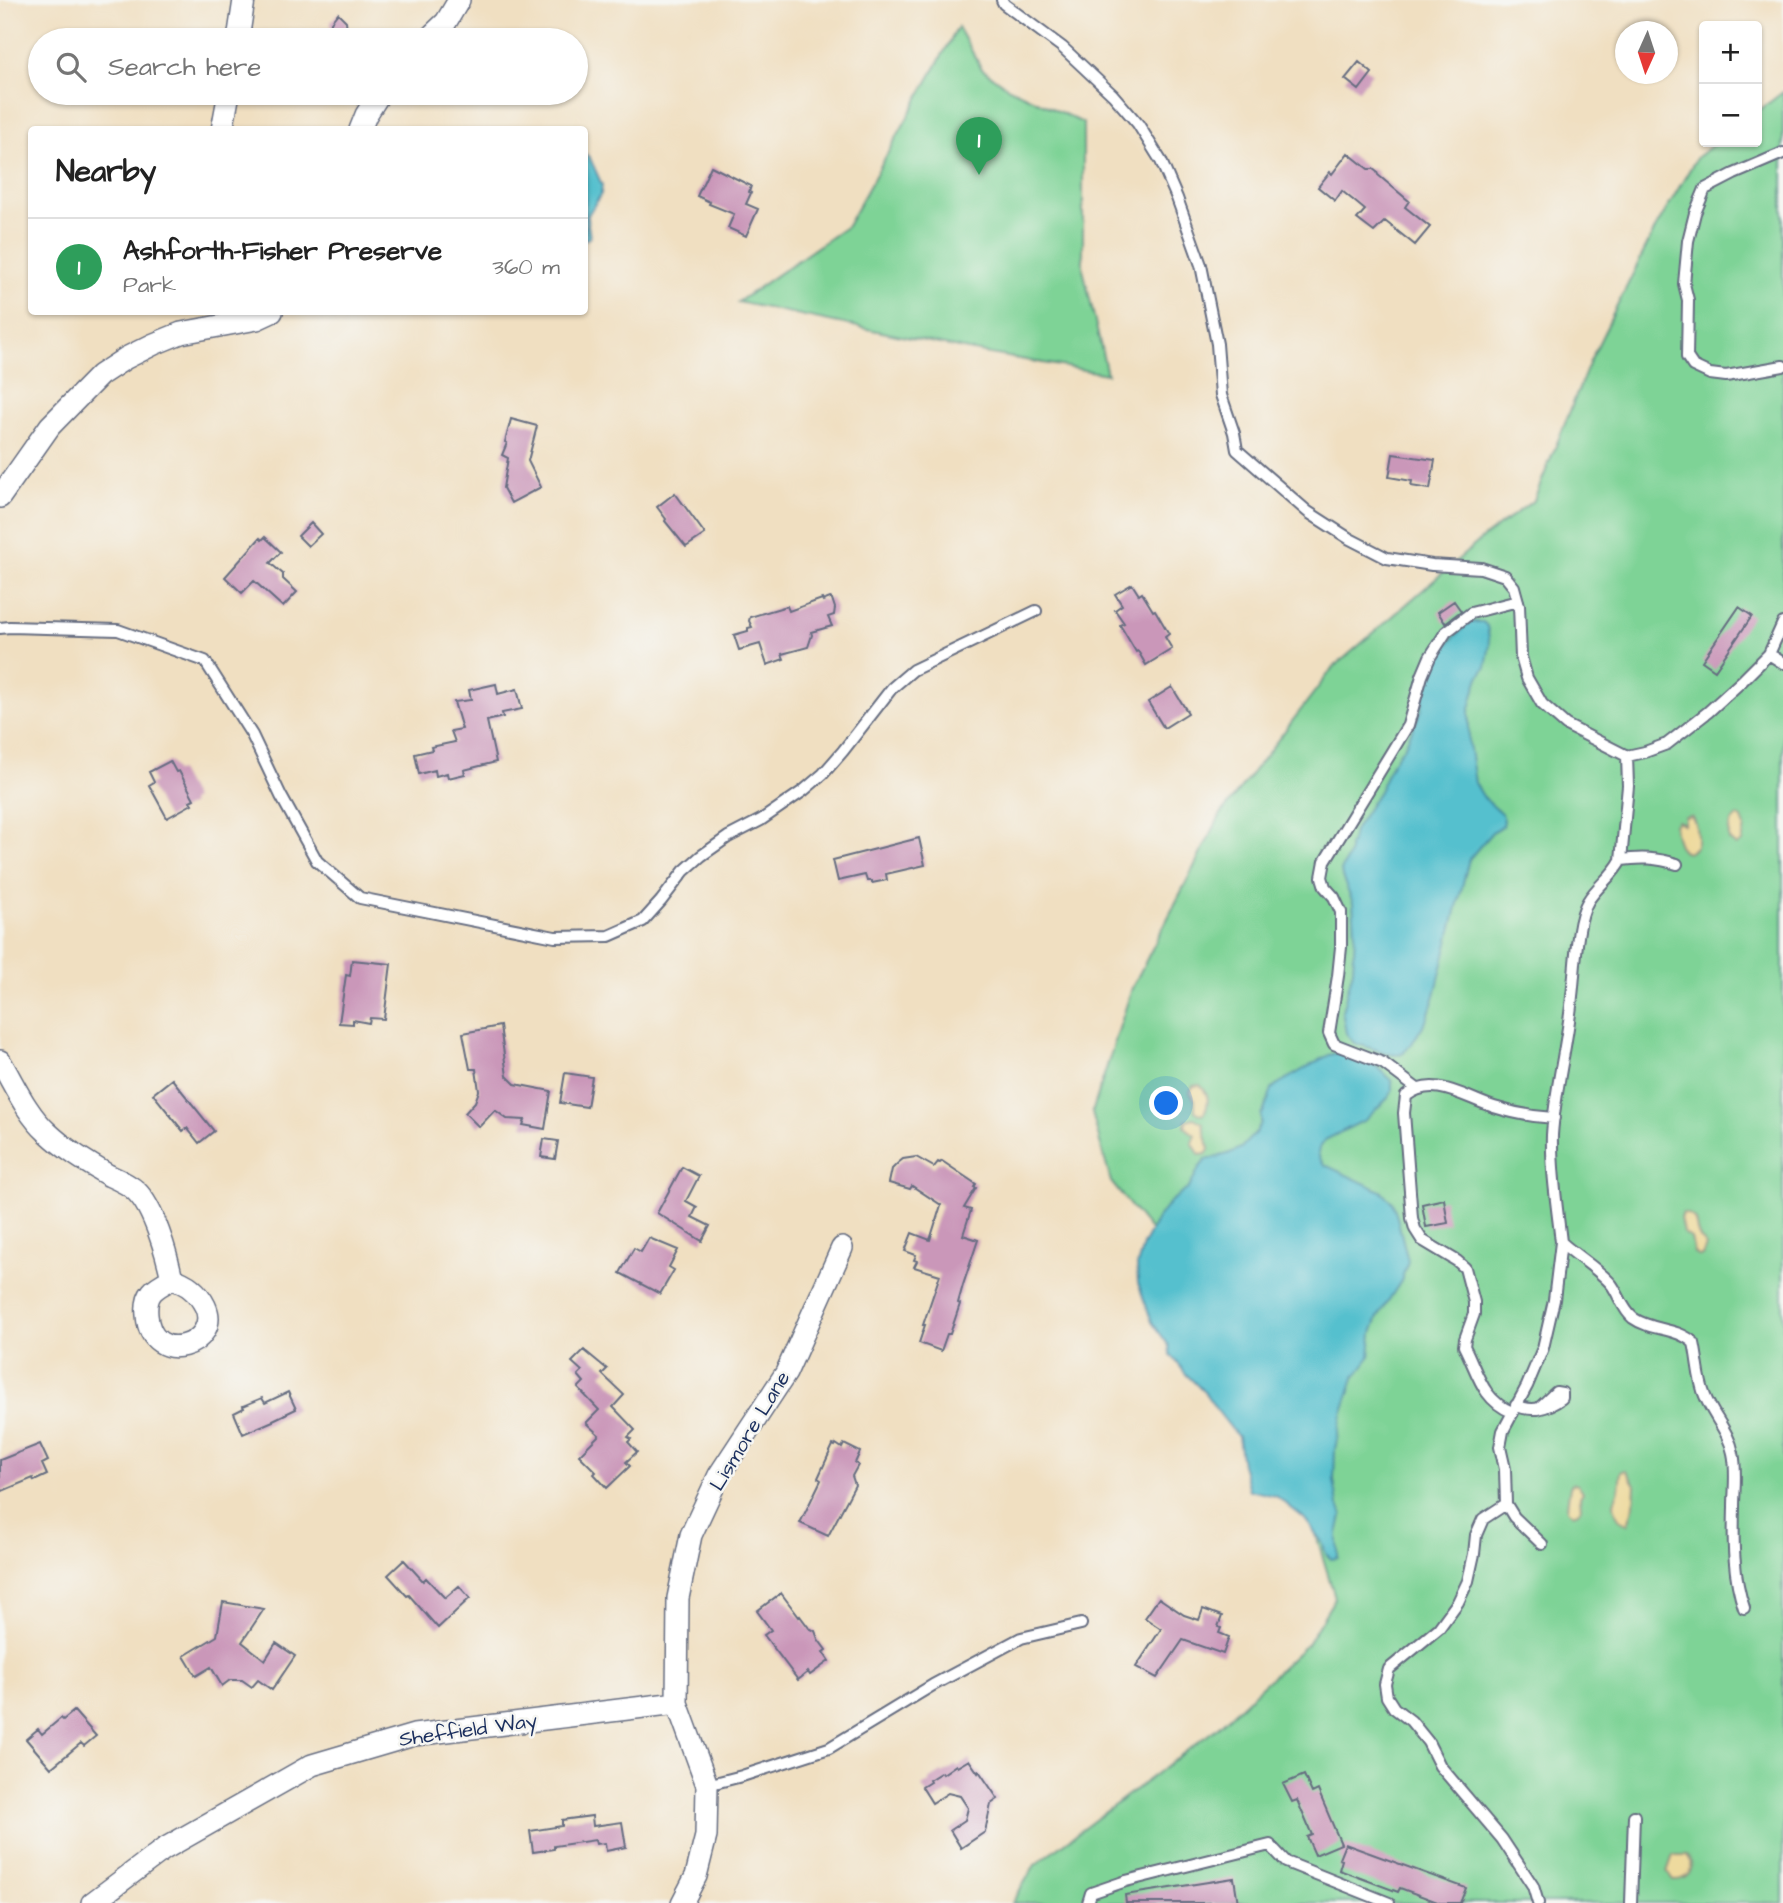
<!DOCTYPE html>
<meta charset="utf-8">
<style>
:root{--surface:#fff;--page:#f6f6f6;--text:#222;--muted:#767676;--line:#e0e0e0;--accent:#7c3aed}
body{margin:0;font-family:"Architects Daughter",sans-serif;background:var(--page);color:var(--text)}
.controls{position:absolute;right:21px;top:21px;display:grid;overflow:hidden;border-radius:7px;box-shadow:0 2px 5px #0004}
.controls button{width:63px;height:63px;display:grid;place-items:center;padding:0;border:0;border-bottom:2px solid var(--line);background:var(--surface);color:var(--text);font:35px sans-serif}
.compass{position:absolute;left:1615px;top:21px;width:63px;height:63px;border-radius:50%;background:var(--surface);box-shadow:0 2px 5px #0004;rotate:183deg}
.you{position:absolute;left:1167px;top:1104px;width:24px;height:24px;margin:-18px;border:5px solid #fff;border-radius:50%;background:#1a73e8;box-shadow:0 0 0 10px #1a73e833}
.badge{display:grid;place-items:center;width:46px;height:46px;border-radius:50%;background:var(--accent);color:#fff;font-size:23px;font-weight:700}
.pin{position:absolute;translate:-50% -58px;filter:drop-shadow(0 2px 4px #0008)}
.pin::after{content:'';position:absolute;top:37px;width:24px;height:21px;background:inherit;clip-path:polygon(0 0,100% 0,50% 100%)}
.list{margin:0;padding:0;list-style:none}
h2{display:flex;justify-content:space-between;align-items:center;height:91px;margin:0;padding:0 28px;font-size:30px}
h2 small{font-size:23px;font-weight:400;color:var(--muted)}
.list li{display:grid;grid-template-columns:46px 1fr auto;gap:21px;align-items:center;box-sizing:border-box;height:98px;padding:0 28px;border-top:2px solid var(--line)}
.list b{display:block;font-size:26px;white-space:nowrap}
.list p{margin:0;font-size:23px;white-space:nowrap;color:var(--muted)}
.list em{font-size:23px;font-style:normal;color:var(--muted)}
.icon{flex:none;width:38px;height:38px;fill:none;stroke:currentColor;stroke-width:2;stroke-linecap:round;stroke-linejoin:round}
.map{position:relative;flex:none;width:1783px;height:1903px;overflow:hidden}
.search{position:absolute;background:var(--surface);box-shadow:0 2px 5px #0004;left:28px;top:28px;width:560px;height:77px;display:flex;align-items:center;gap:18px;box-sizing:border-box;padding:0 24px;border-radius:38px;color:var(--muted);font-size:26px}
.panel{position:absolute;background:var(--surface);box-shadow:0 2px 5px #0004;left:28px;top:126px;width:560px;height:189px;border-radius:7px}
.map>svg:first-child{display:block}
.green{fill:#7ed396;stroke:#4c817a;stroke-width:2}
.sand{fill:#eeda9e;stroke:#84847e;stroke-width:2}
.water{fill:#54c0ce;stroke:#387896;stroke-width:2}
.building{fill:#ca97b9}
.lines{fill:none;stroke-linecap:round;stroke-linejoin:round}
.service-casing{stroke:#666d81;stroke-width:14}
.minor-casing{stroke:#666d81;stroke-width:24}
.service{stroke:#fff;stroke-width:10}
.minor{stroke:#fff;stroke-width:21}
.labels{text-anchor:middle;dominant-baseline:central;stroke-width:5;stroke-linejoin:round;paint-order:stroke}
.street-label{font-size:21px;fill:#1b2f5e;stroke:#f6f6f2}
</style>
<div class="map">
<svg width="1783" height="1903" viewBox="0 0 1783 1903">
<rect width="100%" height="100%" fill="#f6f6f2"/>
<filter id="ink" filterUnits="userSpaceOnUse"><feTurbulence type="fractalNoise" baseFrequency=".0143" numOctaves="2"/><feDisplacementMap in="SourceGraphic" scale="14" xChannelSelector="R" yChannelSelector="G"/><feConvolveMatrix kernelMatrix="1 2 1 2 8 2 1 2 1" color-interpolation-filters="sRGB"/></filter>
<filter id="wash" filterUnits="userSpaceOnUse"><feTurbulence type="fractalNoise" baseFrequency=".00686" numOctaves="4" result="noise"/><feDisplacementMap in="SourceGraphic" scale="28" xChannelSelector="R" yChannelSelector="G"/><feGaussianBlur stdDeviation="1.57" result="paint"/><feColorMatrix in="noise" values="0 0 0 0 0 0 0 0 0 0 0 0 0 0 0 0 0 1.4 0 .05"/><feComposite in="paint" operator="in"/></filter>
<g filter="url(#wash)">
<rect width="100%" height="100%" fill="#f0dfc1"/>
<!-- green -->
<path class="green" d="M 958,27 L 982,69 L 1007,87 L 1083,123 L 1083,269 L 1107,374 L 973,351 L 738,302 L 847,226 Z
M 1783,92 L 1783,1903 L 1012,1903 L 1035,1865 L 1217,1728 L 1307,1644 L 1335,1598 L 1300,1481 L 1154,1235 L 1111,1182 L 1092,1113 L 1132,988 L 1221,814 L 1333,668 L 1484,537 L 1534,500 L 1591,359 L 1655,229 L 1697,157 L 1717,142 L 1757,142 L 1757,112 Z"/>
<!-- sand -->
<path class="sand" d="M 1691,816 C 1696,821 1700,843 1694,848 C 1680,864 1675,833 1674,825 L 1677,821 L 1684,824 L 1685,817 Z
M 1738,816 L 1742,819 L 1745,827 L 1742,842 L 1736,846 L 1729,840 C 1728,829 1729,823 1738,816 Z
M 1200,1085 C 1209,1094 1210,1102 1204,1113 L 1200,1114 L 1195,1111 L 1195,1100 L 1190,1092 L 1193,1086 Z
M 1194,1118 L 1203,1123 C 1204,1133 1209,1141 1209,1150 L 1206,1154 L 1200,1155 L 1192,1143 L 1195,1135 L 1185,1127 L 1186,1120 Z
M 1683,1213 C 1701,1218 1693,1225 1699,1236 C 1701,1240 1704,1243 1706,1246 L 1702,1256 L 1698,1256 L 1694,1253 L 1691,1238 L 1683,1233 L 1680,1218 Z
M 1626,1470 L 1635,1485 L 1634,1505 L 1628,1524 C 1618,1522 1614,1511 1614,1502 L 1619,1489 L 1621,1471 Z
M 1574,1483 L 1578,1484 L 1583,1492 L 1580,1497 L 1581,1508 L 1578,1512 L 1573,1514 L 1567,1510 C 1567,1506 1569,1488 1571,1485 Z
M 1673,1855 L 1687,1855 C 1697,1868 1688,1881 1673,1880 L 1667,1872 Z"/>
<!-- water -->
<path class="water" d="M 584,153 L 590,158 L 602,185 L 601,194 L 588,215 L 588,225 L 590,237 L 585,240 Z
M 1472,622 L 1483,622 L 1487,626 L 1490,644 L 1486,667 L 1479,677 L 1475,689 L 1469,712 L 1469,743 L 1475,783 L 1484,798 L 1502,814 L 1504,820 L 1503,826 L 1492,832 L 1469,859 L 1435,995 L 1427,1019 L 1411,1045 L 1402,1053 L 1396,1055 L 1390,1054 L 1354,1043 L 1346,1033 L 1342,1011 L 1353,970 L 1355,932 L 1353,903 L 1342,877 L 1341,871 L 1349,854 L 1349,847 L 1355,829 L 1379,791 L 1392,763 L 1404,747 L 1422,709 L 1424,684 L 1437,655 L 1466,625 Z
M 1337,1053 C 1359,1057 1379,1063 1392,1082 L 1392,1092 L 1389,1097 L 1365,1120 L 1325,1140 C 1316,1149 1316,1156 1325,1165 L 1381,1191 L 1392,1202 L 1396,1213 L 1408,1261 L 1401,1281 L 1378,1317 L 1372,1333 L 1370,1357 L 1354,1378 L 1342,1415 L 1335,1449 L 1334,1480 L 1338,1505 L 1342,1516 L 1338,1534 L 1338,1558 L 1331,1559 L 1326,1554 L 1322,1542 L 1304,1518 L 1276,1496 L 1249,1490 L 1242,1464 L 1238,1437 L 1216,1409 L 1205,1393 L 1186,1374 L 1170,1353 L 1169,1346 L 1152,1322 L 1138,1283 L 1137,1266 L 1143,1245 L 1157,1219 L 1171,1201 L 1189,1188 L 1199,1168 L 1206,1160 L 1228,1154 L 1241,1148 L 1257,1131 L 1261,1123 L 1261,1114 L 1263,1113 L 1272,1089 L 1278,1084 L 1329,1055 Z"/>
<g id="blocks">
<!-- building -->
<path class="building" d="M 338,13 L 346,21 L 348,40 L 330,40 L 331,22 Z
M 1359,62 L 1372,73 L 1359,90 L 1345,79 Z
M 1348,153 L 1368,169 L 1373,169 L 1377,172 L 1378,175 L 1409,201 L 1405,207 L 1430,227 L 1415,245 L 1385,221 L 1374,232 L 1357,219 L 1365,210 L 1342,191 L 1335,201 L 1318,187 L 1330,172 L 1332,174 Z
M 711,166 L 751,186 L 749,192 L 751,193 L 746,204 L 758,209 L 746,236 L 728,228 L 734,214 L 709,204 L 710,202 L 697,196 Z
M 511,419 L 537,426 L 528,461 L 541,487 L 511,503 L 503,488 L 508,458 L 502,455 L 507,443 L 505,442 Z
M 1393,454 L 1435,460 L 1430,489 L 1411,486 L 1412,481 L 1389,477 Z
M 675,493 L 705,534 L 686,547 L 665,521 L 666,519 L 657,507 Z
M 311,523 L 321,534 L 308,546 L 298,536 Z
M 265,537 L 281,552 L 270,563 L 283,574 L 283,579 L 297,592 L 283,607 L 254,581 L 242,593 L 225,577 L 260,538 L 262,540 Z
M 1132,584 L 1139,595 L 1142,593 L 1153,611 L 1155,610 L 1169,634 L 1165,637 L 1172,649 L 1146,665 L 1138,651 L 1136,652 L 1120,625 L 1124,623 L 1115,610 L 1122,605 L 1115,594 Z
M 830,598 L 832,599 L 835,608 L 834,615 L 828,617 L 832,626 L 811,632 L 812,635 L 808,647 L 782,654 L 784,659 L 767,665 L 760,644 L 739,650 L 734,635 L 748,631 L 748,628 L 752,627 L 749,621 L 750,617 L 787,606 L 789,611 L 822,599 L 823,601 Z
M 1454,601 L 1461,611 L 1445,623 L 1438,612 Z
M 1739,607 L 1752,616 L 1715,670 L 1702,661 Z
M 496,684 L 498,694 L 517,689 L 522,709 L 502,713 L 503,717 L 487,721 L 496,762 L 464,770 L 465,774 L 448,778 L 447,773 L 436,776 L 435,770 L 419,774 L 415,754 L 432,750 L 431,747 L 455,742 L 451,731 L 462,729 L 454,702 L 471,700 L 469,690 Z
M 1172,687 L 1188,713 L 1164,728 L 1148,702 Z
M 170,761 L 176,772 L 179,771 L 194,799 L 190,801 L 192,804 L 167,818 L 149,785 L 154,782 L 149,772 Z
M 919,838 L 925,865 L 886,874 L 887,880 L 872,883 L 872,881 L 867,881 L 865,875 L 838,881 L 833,860 Z
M 352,960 L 391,964 L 384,1019 L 370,1018 L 369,1023 L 353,1020 L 353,1024 L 339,1023 L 346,975 L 350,976 Z
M 500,1026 L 507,1076 L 515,1084 L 551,1091 L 545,1129 L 523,1125 L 525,1120 L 507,1119 L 495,1110 L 479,1127 L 465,1113 L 475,1102 L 479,1091 L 476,1069 L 470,1069 L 463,1033 Z
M 565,1073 L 592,1077 L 587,1107 L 560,1103 Z
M 172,1079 L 214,1131 L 199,1143 L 187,1128 L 183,1131 L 153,1094 Z
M 544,1139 L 558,1141 L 555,1159 L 541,1157 Z
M 916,1157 L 934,1167 L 938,1162 L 940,1163 L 942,1161 L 976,1184 L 974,1187 L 976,1188 L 964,1208 L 971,1210 L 963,1235 L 978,1240 L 963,1285 L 958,1303 L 960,1304 L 950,1334 L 947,1334 L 941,1351 L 919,1343 L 925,1325 L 923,1325 L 940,1275 L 914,1267 L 917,1261 L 914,1260 L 916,1255 L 905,1251 L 912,1233 L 930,1240 L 941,1205 L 912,1186 L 910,1189 L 889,1183 L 892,1169 L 898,1163 L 903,1159 Z
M 682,1167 L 699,1176 L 686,1201 L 697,1207 L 692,1217 L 710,1226 L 702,1241 L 657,1213 Z
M 1444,1199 L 1448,1223 L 1426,1227 L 1422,1204 Z
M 649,1238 L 678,1250 L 669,1267 L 674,1270 L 660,1294 L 620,1273 L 634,1248 L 641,1252 Z
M 584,1350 L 607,1369 L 602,1374 L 624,1395 L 613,1407 L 635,1430 L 628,1437 L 631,1439 L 628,1442 L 637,1452 L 626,1462 L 630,1466 L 607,1488 L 594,1474 L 596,1472 L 579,1455 L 599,1435 L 586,1423 L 599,1410 L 578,1388 L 584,1382 L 578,1375 L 582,1371 L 572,1362 Z
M 288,1392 L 296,1409 L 273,1420 L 273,1421 L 243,1434 L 234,1413 L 244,1408 L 243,1406 L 262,1398 L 265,1403 Z
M 40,1444 L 48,1461 L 42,1464 L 47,1475 L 34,1481 L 33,1478 L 0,1492 L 0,1460 Z
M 836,1444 L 842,1448 L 844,1444 L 860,1452 L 855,1463 L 858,1465 L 852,1476 L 855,1485 L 828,1536 L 800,1523 L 821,1480 L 818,1478 L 833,1445 L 835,1446 Z
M 404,1560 L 423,1581 L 426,1578 L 445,1598 L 459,1586 L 470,1598 L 438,1628 L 409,1595 L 407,1596 L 388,1575 Z
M 781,1593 L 799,1617 L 800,1616 L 809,1628 L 815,1631 L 818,1639 L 826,1650 L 823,1652 L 829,1661 L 810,1675 L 808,1672 L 798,1680 L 764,1635 L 771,1630 L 757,1611 Z
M 1159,1598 L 1184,1615 L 1199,1620 L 1203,1609 L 1222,1616 L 1218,1627 L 1221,1628 L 1219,1633 L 1229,1637 L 1223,1654 L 1183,1640 L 1157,1678 L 1136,1667 L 1161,1629 L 1145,1618 Z
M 223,1602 L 264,1609 L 242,1642 L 265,1660 L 276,1643 L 295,1656 L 272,1690 L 258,1680 L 252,1687 L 242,1680 L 230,1680 L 222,1686 L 211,1667 L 196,1676 L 184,1656 L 217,1636 Z
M 74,1711 L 96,1736 L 84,1746 L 81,1743 L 51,1768 L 26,1739 L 38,1729 L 42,1734 L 61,1718 L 63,1720 Z
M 969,1760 L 978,1773 L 979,1771 L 998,1799 L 991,1804 L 985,1832 L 961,1848 L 950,1830 L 965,1820 L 968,1808 L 960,1796 L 948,1793 L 932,1803 L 922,1787 L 930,1782 L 929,1780 L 942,1772 L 943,1774 L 956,1765 L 957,1767 Z
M 1304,1775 L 1312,1793 L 1318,1790 L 1341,1844 L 1315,1855 L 1307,1837 L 1312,1835 L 1297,1800 L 1292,1802 L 1283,1784 Z
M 592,1816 L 593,1826 L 622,1822 L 626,1847 L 606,1851 L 605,1843 L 596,1844 L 595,1840 L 554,1846 L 554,1849 L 533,1852 L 530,1831 L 562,1826 L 562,1820 Z
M 1345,1844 L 1466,1888 L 1460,1903 L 1440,1903 L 1400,1888 L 1398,1892 L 1339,1870 L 1342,1860 L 1339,1859 Z
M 1234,1878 L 1238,1903 L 1126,1903 L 1125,1895 Z"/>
</g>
</g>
<g filter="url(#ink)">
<use href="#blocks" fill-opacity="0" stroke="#666d81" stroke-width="2"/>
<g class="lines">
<!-- service casing -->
<g class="service-casing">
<path id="service" d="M 1002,0 L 1004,4 L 1062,47 L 1113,95 L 1138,124 L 1161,161 L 1177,198 L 1201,265 L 1217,344 L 1221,395 L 1234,433 L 1237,450 L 1308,512 L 1350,539 L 1387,558 L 1432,565 L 1481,568 L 1505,576 L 1514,587 L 1519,605 L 1521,657 L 1527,678 L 1542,704 L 1566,725 L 1627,756
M 1783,153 L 1734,174 L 1705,189 L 1695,213 L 1688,241 L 1684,284 L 1688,300 L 1687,357 L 1693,366 L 1710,374 L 1726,376 L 1783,366
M 0,628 L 10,627 L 118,630 L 205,661 L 252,735 L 281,796 L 317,861 L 360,898 L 555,937 L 609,936 L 643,921 L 661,901 L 684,871 L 701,856 L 728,837 L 761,820 L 803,791 L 823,774 L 843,751 L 892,688 L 913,670 L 1036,611
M 1769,654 L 1783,663
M 1621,860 L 1628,786 L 1627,756 L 1645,752 L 1667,744 L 1708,712 L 1742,681 L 1769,654 L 1783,623
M 1677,864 C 1657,858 1642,857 1621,860 C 1613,876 1597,886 1588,901 C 1576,920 1575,973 1572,996 C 1568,1043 1555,1088 1552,1135 C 1551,1170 1557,1207 1561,1242 C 1577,1257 1598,1268 1612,1285 C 1619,1295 1623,1310 1633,1318 C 1651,1331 1677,1327 1694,1343 C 1698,1360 1698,1380 1705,1396 C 1713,1416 1729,1432 1733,1453 C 1737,1471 1734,1489 1734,1507 C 1733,1541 1733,1576 1744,1608
M 1416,1088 L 1383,1063 L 1334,1044 L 1329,1033 L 1338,976 L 1341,947 L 1341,912 L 1334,897 L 1325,887 L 1322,877 L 1325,861 L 1408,725 L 1422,676 L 1430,657 L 1446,632 L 1471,613 L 1518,601
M 1516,1405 C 1531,1413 1549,1408 1562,1398 L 1562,1393 L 1556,1392 L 1538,1409
M 1512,1412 C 1482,1400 1478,1373 1464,1346 L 1465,1339 L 1474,1314 L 1474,1302 L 1465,1268 L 1457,1261 L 1422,1240 L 1415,1229 L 1412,1218 L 1404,1113 L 1406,1096 C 1434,1074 1465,1098 1494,1107 C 1513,1113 1534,1117 1554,1118
M 1506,1504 L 1514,1517 L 1542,1544
M 707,1785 L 742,1776 L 829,1748 L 933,1685 L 1021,1638 L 1081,1624
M 1088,1903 L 1091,1893 L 1126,1881 L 1270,1845 L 1286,1862 L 1389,1903
M 1538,1903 L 1533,1886 L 1502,1839 L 1440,1766 L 1428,1742 L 1411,1721 L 1394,1708 L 1387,1697 L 1385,1684 L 1389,1669 L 1439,1628 L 1458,1602 L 1468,1581 L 1474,1554 L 1476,1535 L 1483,1519 L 1506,1504 L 1505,1469 L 1500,1447 L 1503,1431 L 1527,1386 L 1543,1348 L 1554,1300 L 1561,1242
M 1631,1903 L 1634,1816"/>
</g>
<!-- minor casing -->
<g class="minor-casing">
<path id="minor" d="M 238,40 L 244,0
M 427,40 L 446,22 L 459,0
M 222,130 L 229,93
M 360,130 L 366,115 L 380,93
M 0,497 L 50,426 L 100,375 L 126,358 L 154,344 L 181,333 L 257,319 L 272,312
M 0,1061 C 14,1084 26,1113 47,1132 C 66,1150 86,1162 108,1175 C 117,1179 129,1184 136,1191 C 154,1208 167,1255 172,1279
M 172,1279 C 187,1283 198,1292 205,1306 C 223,1344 151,1370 147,1315 C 145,1293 154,1288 172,1279 Z
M 92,1903 L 164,1849 L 312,1765 L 414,1735 L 677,1703
M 682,1903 L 696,1876 L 706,1836 L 707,1785 L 677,1703 L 678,1598 L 691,1535 L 719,1475 L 786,1373 L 842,1248"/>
</g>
<!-- service -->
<use href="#service" class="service"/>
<!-- minor -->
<use href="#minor" class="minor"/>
</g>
</g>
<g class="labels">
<!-- street labels -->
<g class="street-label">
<text transform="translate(750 1431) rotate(-59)">Lismore Lane</text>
<text transform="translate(468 1730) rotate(-8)">Sheffield Way</text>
</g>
</g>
</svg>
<div class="controls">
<button>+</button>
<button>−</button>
</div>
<svg class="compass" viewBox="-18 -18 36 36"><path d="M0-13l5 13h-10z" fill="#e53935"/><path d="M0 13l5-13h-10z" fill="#767676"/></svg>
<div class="you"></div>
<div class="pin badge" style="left:979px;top:175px;background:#2e9e5b">1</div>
<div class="search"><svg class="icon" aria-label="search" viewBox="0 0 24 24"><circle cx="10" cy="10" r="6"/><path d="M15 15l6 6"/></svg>Search here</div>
<section class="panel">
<h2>Nearby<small></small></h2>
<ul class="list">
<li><span class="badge" style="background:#2e9e5b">1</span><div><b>Ashforth-Fisher Preserve</b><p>Park</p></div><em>360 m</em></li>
</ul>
</section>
</div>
